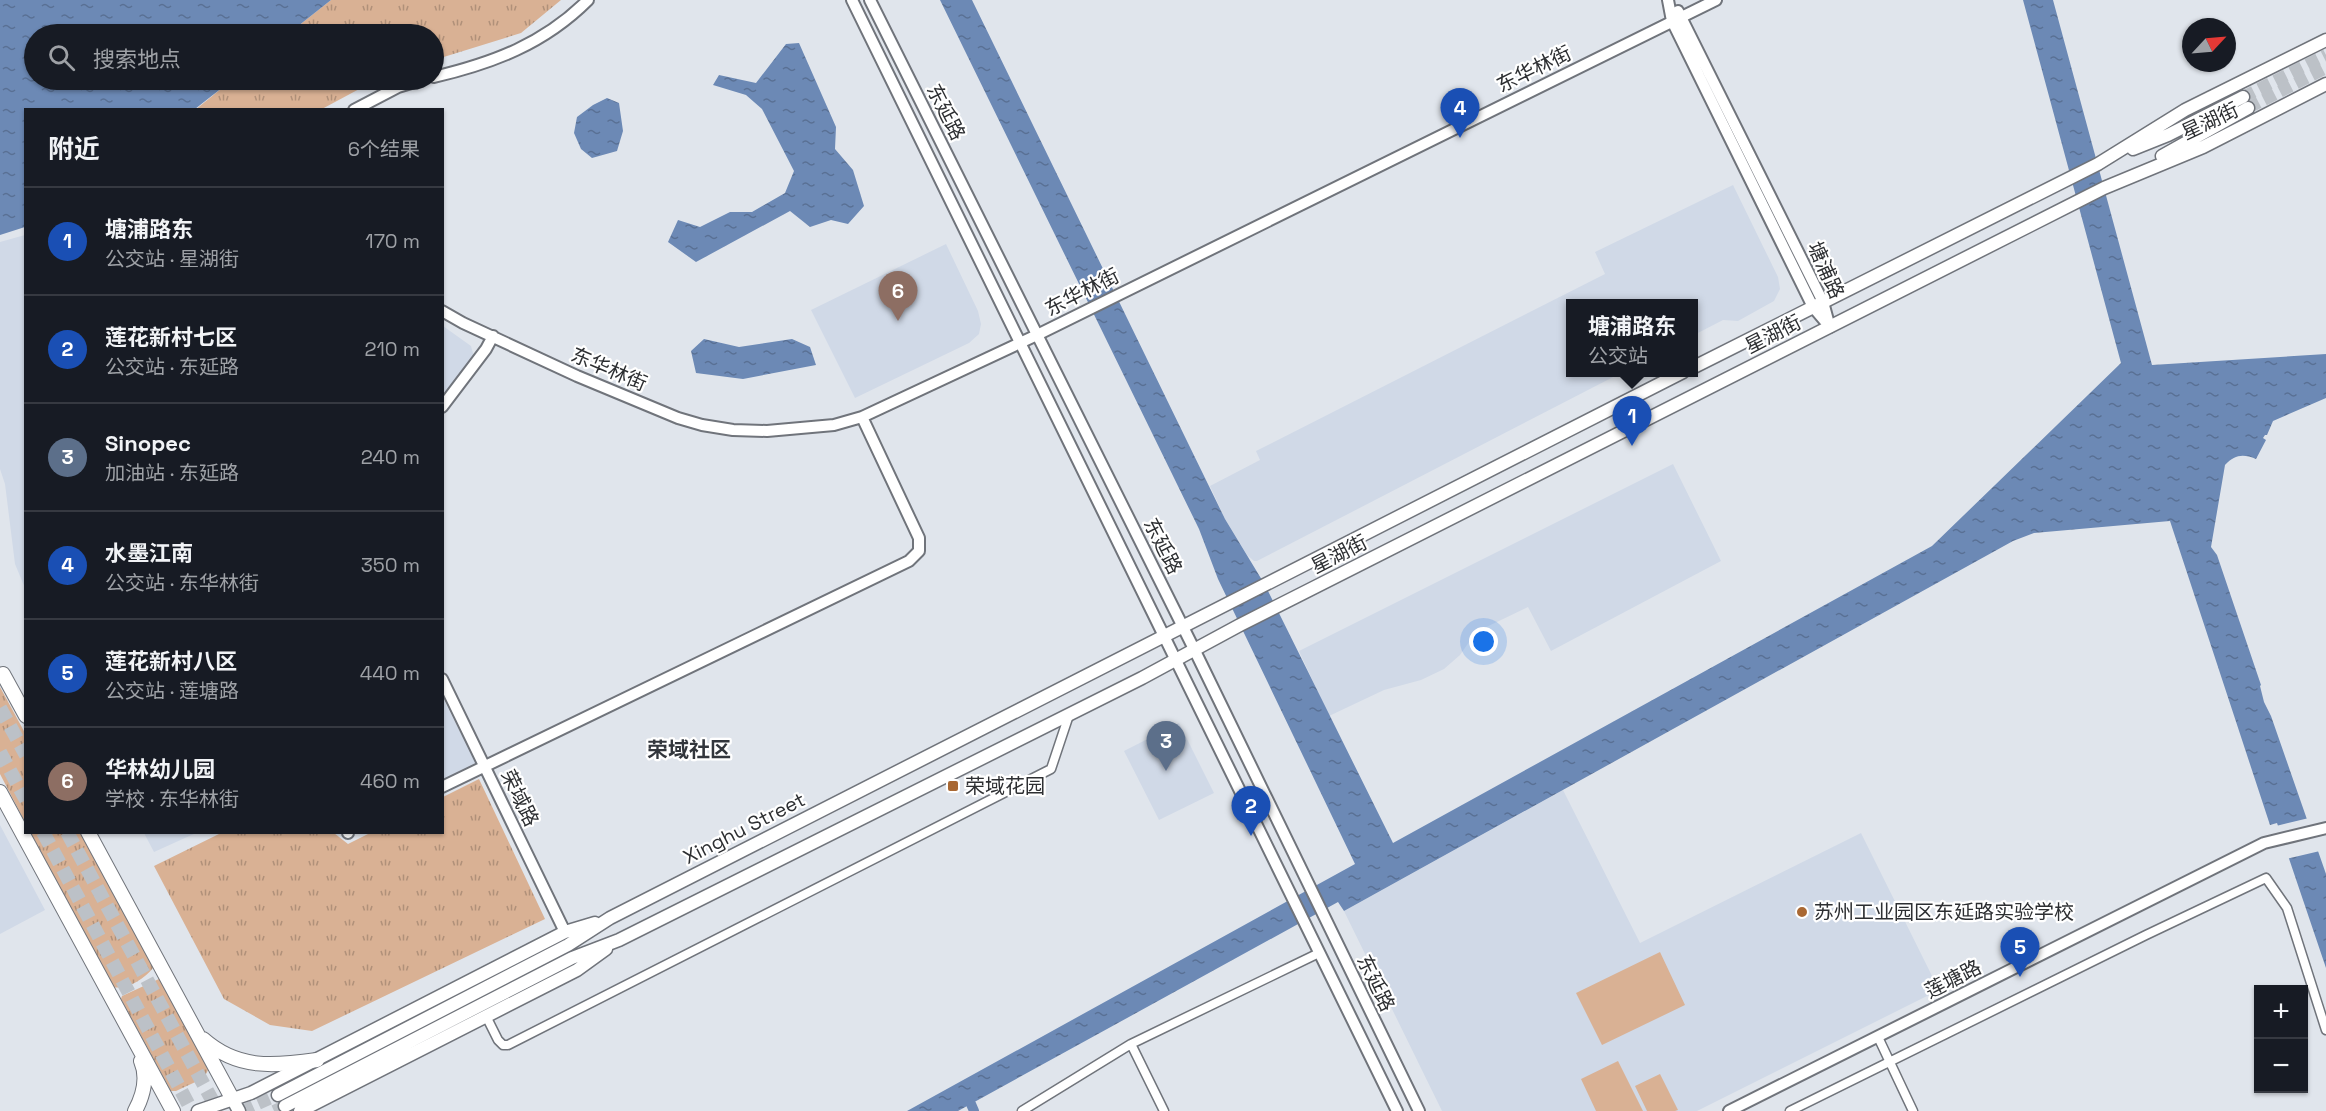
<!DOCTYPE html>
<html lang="zh">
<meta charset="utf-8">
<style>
:root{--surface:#171b24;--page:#20242c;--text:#f1f3f6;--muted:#9ea1a6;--line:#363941;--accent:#0f766e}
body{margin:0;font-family:"Space Grotesk","Noto Sans SC",sans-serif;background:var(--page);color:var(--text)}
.controls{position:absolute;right:18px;bottom:18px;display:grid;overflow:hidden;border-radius:0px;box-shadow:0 2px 4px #0004}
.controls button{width:54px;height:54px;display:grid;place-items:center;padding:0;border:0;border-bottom:2px solid var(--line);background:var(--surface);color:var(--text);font:30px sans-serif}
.compass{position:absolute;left:2182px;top:18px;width:54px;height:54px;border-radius:50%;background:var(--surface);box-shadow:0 2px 4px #0004;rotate:64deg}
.you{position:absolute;left:1484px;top:642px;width:21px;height:21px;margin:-15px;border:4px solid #fff;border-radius:50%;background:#1a73e8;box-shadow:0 0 0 9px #1a73e833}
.badge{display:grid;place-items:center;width:39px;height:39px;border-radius:50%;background:var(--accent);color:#fff;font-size:20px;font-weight:700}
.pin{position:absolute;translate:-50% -50px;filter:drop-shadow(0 2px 3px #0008)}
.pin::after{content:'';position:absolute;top:32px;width:21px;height:18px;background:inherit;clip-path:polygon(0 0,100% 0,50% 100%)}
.popup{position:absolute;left:1566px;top:299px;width:132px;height:78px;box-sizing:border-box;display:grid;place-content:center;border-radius:0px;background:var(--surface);filter:drop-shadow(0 2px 4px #0005);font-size:20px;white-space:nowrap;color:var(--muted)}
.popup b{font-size:22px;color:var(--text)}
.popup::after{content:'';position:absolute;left:50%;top:100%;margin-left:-12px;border:12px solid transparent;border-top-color:var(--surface)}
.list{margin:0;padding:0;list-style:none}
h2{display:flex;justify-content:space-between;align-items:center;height:78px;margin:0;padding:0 24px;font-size:26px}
h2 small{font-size:20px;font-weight:400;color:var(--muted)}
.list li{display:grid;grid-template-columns:39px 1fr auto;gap:18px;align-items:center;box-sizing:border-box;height:108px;padding:0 24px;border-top:2px solid var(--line)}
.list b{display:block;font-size:22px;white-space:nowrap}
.list p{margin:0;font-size:20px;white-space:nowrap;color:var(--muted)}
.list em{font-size:20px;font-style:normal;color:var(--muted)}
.icon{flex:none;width:33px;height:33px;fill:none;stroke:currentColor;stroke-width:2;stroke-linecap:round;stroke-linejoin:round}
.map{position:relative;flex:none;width:2326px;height:1111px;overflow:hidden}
.search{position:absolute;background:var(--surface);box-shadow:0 2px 4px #0004;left:24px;top:24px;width:420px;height:66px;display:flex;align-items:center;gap:15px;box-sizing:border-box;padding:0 21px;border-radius:33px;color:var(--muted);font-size:22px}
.panel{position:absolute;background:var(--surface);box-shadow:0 2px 4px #0004;left:24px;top:108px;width:420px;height:726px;border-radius:0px}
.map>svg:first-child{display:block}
.built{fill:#d0d9e7}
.grass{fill:url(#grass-tufts)}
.pitch{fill:#d9b194}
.water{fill:url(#water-ripples)}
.pier{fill:#e0e5ec}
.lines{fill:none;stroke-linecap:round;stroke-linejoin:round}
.canal{stroke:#6c89b5;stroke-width:10}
.primary-tunnel{stroke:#bcc1c7;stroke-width:12;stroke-dasharray:12 6;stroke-linecap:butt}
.trunk-tunnel{stroke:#bcc1c7;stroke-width:14;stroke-dasharray:14 7;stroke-linecap:butt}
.minor-casing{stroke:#70747b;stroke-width:11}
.tertiary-casing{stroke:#70747b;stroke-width:14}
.secondary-casing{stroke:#70747b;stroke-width:14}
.primary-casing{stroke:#70747b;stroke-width:15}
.trunk-casing{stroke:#70747b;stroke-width:16}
.minor{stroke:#fff;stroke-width:8}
.tertiary{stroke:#fff;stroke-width:10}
.secondary{stroke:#fff;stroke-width:10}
.primary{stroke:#fff;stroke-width:12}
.trunk{stroke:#fff;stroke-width:14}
.poi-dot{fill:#a96833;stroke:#fff;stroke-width:2}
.labels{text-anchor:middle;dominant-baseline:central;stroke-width:4.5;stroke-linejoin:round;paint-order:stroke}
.street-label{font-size:20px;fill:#2d2f32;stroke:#fff}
.poi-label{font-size:20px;fill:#2d2f32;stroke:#fff;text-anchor:start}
.neighbourhood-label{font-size:21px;font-weight:bold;fill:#32363c;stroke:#fff}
</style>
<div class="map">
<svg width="2326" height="1111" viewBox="0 0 2326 1111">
<defs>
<pattern id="grass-tufts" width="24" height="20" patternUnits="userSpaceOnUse" patternTransform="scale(1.5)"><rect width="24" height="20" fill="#d9b194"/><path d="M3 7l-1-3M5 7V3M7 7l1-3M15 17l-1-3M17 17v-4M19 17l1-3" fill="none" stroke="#b09079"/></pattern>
<pattern id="water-ripples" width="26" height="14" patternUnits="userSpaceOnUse" patternTransform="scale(1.5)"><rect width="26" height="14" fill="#6c89b5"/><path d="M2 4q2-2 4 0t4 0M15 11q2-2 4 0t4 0" fill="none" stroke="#597094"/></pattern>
</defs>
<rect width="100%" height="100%" fill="#e0e5ec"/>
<!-- built -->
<path class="built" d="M 1733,185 L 1778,277 L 1780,289 L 1774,301 L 1738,321 L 1723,320 L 1694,335 L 1694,304 L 1570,304 L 1570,372 L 1621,373 L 1257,561 L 1254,561 L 1247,555 L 1225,519 L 1210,486 L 1260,460 L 1256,451 L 1605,274 L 1595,252 Z
M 25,235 L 26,235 L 25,588 L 15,564 L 5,484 L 0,469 L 0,242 Z
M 946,244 L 978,311 L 981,324 L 979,334 L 969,343 L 855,398 L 811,310 Z
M 443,326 L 471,346 L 474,357 L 443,398 Z
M 1673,464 L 1721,561 L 1551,651 L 1528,607 L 1476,632 L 1460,655 L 1444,669 L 1421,680 L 1384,690 L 1329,716 L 1299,651 Z
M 442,696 L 477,766 L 442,782 Z
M 1179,723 L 1214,793 L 1159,820 L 1124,751 Z
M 1563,790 L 1640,943 L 1861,833 L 1939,990 L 1697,1111 L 1442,1111 L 1344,911 Z
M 0,825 L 45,910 L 0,934 Z
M 144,833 L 196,833 L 154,852 Z"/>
<!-- grass -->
<path class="grass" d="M 331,0 L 561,0 L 521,33 L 434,60 L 434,34 L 288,34 Z
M 232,80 L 376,80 L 322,109 L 195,110 Z
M 0,687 L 25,733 L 25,822 L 0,774 Z
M 479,779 L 545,919 L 312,1031 L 270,1025 L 224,999 L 154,866 L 221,833 L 334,833 L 348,844 L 370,833 L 442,832 L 443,797 Z
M 31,833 L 80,833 L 152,965 L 153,968 C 144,979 127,990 113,987 Z
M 159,979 L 162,980 L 209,1068 L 204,1078 L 176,1091 L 171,1091 L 121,999 L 122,996 Z"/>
<!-- pitch -->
<path class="pitch" d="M 1660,952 L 1685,1005 L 1602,1045 L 1576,993 Z
M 1618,1061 L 1643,1111 L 1596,1111 L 1581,1079 Z
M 1660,1074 L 1678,1110 L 1675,1111 L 1647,1111 L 1635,1086 Z"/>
<!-- water -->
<path class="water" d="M 0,0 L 331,0 L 288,34 L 34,34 L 34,80 L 232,80 L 195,109 L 26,110 L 25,227 L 0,235 Z
M 940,0 L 972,0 L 1225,519 L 1265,585 L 1393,843 L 1932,546 L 2121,363 L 2023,0 L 2053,0 L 2152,365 L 2326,354 L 2326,398 L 2273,421 L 2267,435 L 2265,435 L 2263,438 L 2266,440 L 2256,459 C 2244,454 2235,454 2225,465 L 2211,547 L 2217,555 L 2261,685 L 2260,686 L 2264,702 L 2271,716 L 2326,874 L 2326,968 L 2277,823 L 2270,825 L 2170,521 L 2034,533 L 2013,541 L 1344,911 L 1338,902 L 958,1111 L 907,1111 L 1355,864 L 1218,579 L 1199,529 Z
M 799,43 L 836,127 L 835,149 L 853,170 L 864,206 L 848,224 L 831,220 L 810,227 L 790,211 L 696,262 L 668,242 L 678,220 L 700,227 L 730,212 L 752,212 L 785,193 L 794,171 L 762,109 L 746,95 L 713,85 L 719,75 L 756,83 L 786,44 Z
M 607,98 L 619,103 L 623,131 L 617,151 L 592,158 L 581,149 L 574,133 L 577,117 L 593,105 Z
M 704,339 L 739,347 L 792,339 L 810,347 L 816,365 L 743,379 L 696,373 L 691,351 Z"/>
<!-- pier -->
<path class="pier" d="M 2309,818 L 2320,851 L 2286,859 L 2276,826 Z"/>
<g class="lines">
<!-- canal -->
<path class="canal" d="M 971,1104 L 974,1111"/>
<!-- primary-tunnel -->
<path class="primary-tunnel" d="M 2243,97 L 2326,55
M 2248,108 L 2326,68
M 242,1111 L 278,1095
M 274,1111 L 285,1106"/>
<!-- trunk-tunnel -->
<path class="trunk-tunnel" d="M 0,708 L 26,755
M 0,752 L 26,800
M 43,832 L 192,1111
M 67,832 L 218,1111"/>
<!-- minor casing -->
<g class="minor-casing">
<path id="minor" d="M 487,1018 L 498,1040 L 503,1045 L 508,1045 L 1051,769 L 1069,715
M 1878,1037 L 1913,1111
M 1131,1044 L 1164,1111
M 1022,1111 L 1131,1044 L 1319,953
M 1790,1111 L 2146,935 L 2266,878 L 2287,908 L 2326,1030"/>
</g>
<!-- tertiary casing -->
<g class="tertiary-casing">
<path id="tertiary" d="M 1668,0 L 1672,21 L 1813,307 L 1830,327
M 1678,11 L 1823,302 L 1829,324
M 434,77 C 493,63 544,44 588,0
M 354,110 L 398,87 L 421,80
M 442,311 L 463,323 L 577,376 L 678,418 L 702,425 L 733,430 L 767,431 L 834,425 L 862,417 L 1037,335 L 1716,0
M 442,407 L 486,349 L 493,336
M 442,679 L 565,932
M 442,787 L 909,561 L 919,551 L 919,538 L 862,417
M 348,833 L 348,832
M 1729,1111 L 2264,843 L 2326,828"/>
</g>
<!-- secondary casing -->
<g class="secondary-casing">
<path id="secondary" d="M 852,0 L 1397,1111
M 870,0 L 1195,651 L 1419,1111"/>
</g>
<!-- primary casing -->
<g class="primary-casing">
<path id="primary" d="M 2133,149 L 2168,135 L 2243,97
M 2162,156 L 2248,108
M 1694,367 L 2098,164 L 2185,110 L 2326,40
M 278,1095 L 568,945 L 610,918 L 1683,372
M 233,1100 L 239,1111
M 285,1106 L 572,958 L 619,940 L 1142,678 L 1240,625 L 2104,188 L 2203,147 L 2326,84
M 198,1111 L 251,1093 L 565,932 L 595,923
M 300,1111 L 577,970 L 606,949"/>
</g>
<!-- trunk casing -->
<g class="trunk-casing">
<path id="trunk" d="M 3,674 L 26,716
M 0,792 L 173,1111
M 88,832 L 233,1100
M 203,1039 C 238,1070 274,1066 317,1060
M 135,1111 C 143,1096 148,1077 141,1061"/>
</g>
<!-- minor -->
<use href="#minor" class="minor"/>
<!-- tertiary -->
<use href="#tertiary" class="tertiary"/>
<!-- secondary -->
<use href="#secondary" class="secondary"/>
<!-- primary -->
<use href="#primary" class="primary"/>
<!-- trunk -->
<use href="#trunk" class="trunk"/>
</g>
<!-- markers -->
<g class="poi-dot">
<rect x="947" y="780" width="12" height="12" rx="3"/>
<circle cx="1802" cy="912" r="6"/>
</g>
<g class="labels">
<!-- street labels -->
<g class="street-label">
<text transform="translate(1534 69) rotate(-26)">东华林街</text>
<text transform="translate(946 112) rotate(63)">东延路</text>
<text transform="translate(2210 121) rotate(-25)">星湖街</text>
<text transform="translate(1826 270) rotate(66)">塘浦路</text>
<text transform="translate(1082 292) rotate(-27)">东华林街</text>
<text transform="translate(1773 334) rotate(-27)">星湖街</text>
<text transform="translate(609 369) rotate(23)">东华林街</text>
<text transform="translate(1163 546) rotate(63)">东延路</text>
<text transform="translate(1339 554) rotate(-27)">星湖街</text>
<text transform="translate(520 798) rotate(64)">荣域路</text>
<text transform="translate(744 828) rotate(-27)">Xinghu Street</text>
<text transform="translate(1953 979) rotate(-27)">莲塘路</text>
<text transform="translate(1376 983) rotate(64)">东延路</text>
</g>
<!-- poi labels -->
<g class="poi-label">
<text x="965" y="786">荣域花园</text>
<text x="1814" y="912">苏州工业园区东延路实验学校</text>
</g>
<!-- neighbourhood labels -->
<g class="neighbourhood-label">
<text x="689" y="749">荣域社区</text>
</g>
</g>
</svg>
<div class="controls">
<button>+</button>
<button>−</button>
</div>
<svg class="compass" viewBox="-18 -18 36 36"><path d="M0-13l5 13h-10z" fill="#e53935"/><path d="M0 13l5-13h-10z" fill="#9ea1a6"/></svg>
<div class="you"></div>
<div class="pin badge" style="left:1632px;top:446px;background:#1a4fb4">1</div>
<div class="popup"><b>塘浦路东</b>公交站</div>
<div class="pin badge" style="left:1251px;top:836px;background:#1a4fb4">2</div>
<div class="pin badge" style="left:1166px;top:771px;background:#5c6f8a">3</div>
<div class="pin badge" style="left:1460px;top:138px;background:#1a4fb4">4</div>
<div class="pin badge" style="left:2020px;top:977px;background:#1a4fb4">5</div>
<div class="pin badge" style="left:898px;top:321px;background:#8d6e63">6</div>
<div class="search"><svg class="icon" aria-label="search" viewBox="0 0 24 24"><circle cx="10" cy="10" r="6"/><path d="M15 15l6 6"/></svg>搜索地点</div>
<section class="panel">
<h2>附近<small>6个结果</small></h2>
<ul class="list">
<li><span class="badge" style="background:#1a4fb4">1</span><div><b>塘浦路东</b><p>公交站 · 星湖街</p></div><em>170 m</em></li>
<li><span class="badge" style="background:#1a4fb4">2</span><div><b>莲花新村七区</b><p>公交站 · 东延路</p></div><em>210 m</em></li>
<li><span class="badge" style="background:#5c6f8a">3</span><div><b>Sinopec</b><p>加油站 · 东延路</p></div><em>240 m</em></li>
<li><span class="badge" style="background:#1a4fb4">4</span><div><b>水墨江南</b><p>公交站 · 东华林街</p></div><em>350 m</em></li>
<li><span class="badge" style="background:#1a4fb4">5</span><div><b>莲花新村八区</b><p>公交站 · 莲塘路</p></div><em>440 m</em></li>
<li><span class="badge" style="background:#8d6e63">6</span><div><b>华林幼儿园</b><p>学校 · 东华林街</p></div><em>460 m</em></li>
</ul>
</section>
</div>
